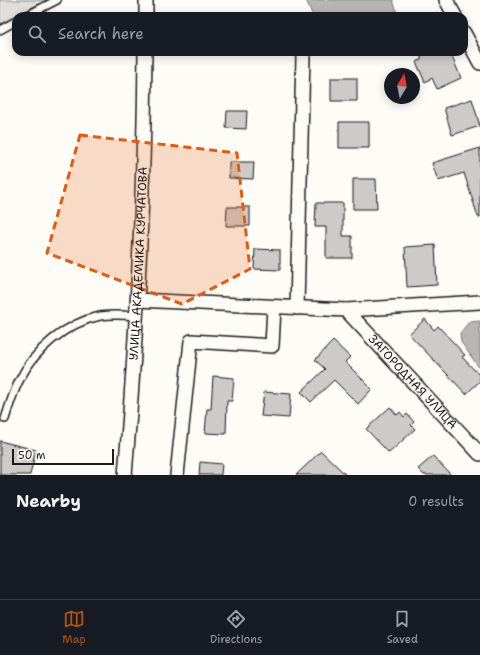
<!DOCTYPE html>
<meta charset="utf-8">
<style>
:root{--surface:#171b24;--page:#20242c;--text:#f1f3f6;--muted:#9ea1a6;--line:#363941;--accent:#b45309}
body{margin:0;font-family:"Shantell Sans",sans-serif;background:var(--page);color:var(--text)}
.compass{position:absolute;left:384px;top:68px;width:36px;height:36px;border-radius:50%;background:var(--surface);box-shadow:0 2px 10px #0003;rotate:10deg}
.scale{position:absolute;left:12px;bottom:10px;width:102px;box-sizing:border-box;padding-left:4px;border:2px solid #1c1c1c;border-top:0;font-size:11px;line-height:14px;white-space:nowrap;color:#1c1c1c;-webkit-text-stroke:3px #fdfcf7;paint-order:stroke}
.list{margin:0;padding:0;list-style:none}
h2{display:flex;justify-content:space-between;align-items:center;height:52px;margin:0;padding:0 16px;font-size:17px}
h2 small{font-size:13px;font-weight:400;color:var(--muted)}
.icon{flex:none;width:22px;height:22px;fill:none;stroke:currentColor;stroke-width:2;stroke-linecap:round;stroke-linejoin:round}
.map{position:relative;flex:none;width:480px;height:475px;overflow:hidden}
.search{position:absolute;background:var(--surface);box-shadow:0 2px 10px #0003;left:12px;right:12px;top:12px;height:44px;display:flex;align-items:center;gap:10px;box-sizing:border-box;padding:0 14px;border-radius:12px;color:var(--muted);font-size:15px}
.sheet{height:124px;background:var(--surface)}
nav{display:flex;justify-content:space-around;align-items:center;box-sizing:border-box;height:56px;border-top:1px solid var(--line);background:var(--surface);font-size:11px;color:var(--muted)}
nav a{display:grid;justify-items:center;gap:2px}
nav .on{color:var(--accent)}
.map>svg:first-child{display:block}
.green{fill:#e0dfdb;stroke:#7e7e7c}
.water{fill:#b7b6b2;stroke:#797876}
.building{fill:#cccbc8;stroke:#1c1c1c}
.lines{fill:none;stroke-linecap:round;stroke-linejoin:round}
.lane-casing{stroke:#1c1c1c;stroke-width:10}
.street-casing{stroke:#1c1c1c;stroke-width:16}
.lane{stroke:#fdfcf7;stroke-width:7}
.street{stroke:#fdfcf7;stroke-width:13}
.marked{fill:#e8590c;fill-opacity:0.2;stroke:#e8590c;stroke-width:3;stroke-dasharray:8 5;stroke-linejoin:round}
.labels{text-anchor:middle;dominant-baseline:central;stroke-width:3;stroke-linejoin:round;paint-order:stroke}
.street-label{font-size:12px;fill:#1c1c1c;stroke:#fdfcf7}
</style>
<div class="map">
<svg width="480" height="475" viewBox="0 0 480 475">
<rect width="100%" height="100%" fill="#fdfcf7"/>
<filter id="ink" filterUnits="userSpaceOnUse"><feTurbulence type="fractalNoise" baseFrequency=".025" numOctaves="2"/><feDisplacementMap in="SourceGraphic" scale="8" xChannelSelector="R" yChannelSelector="G"/><feConvolveMatrix kernelMatrix="1 2 1 2 8 2 1 2 1" color-interpolation-filters="sRGB"/></filter>
<g filter="url(#ink)">
<!-- green -->
<path class="green" d="M 0,0 L 46,0 L 0,24 Z"/>
<!-- water -->
<path class="water" d="M 306,0 L 393,0 L 398,16 L 313,16 Z
M 480,321 L 480,369 L 461,342 L 460,333 L 469,322 Z"/>
<!-- building -->
<path class="building" d="M 421,52 L 450,52 L 461,78 L 437,89 L 432,78 L 425,82 L 416,62 L 421,60 Z
M 331,78 L 357,78 L 357,101 L 331,101 Z
M 472,99 L 480,126 L 452,135 L 444,108 Z
M 227,111 L 247,111 L 246,129 L 226,128 Z
M 339,122 L 369,122 L 369,148 L 339,148 Z
M 480,148 L 480,217 L 478,217 L 464,173 L 438,181 L 432,163 Z
M 229,162 L 254,162 L 253,179 L 229,178 Z
M 353,179 L 376,179 L 377,209 L 353,209 Z
M 316,203 L 343,203 L 343,236 L 352,236 L 352,258 L 326,258 L 326,227 L 315,227 Z
M 227,207 L 250,207 L 250,226 L 226,226 Z
M 435,245 L 437,285 L 407,287 L 405,247 Z
M 255,249 L 280,250 L 280,270 L 254,269 Z
M 425,319 L 434,330 L 438,326 L 465,355 L 462,357 L 480,376 L 480,381 L 466,394 L 409,334 Z
M 333,341 L 350,357 L 345,362 L 372,389 L 358,404 L 334,380 L 311,402 L 301,392 L 325,369 L 315,360 Z
M 213,376 L 234,378 L 232,401 L 227,401 L 226,434 L 205,433 L 207,409 L 211,409 Z
M 264,392 L 291,394 L 289,418 L 261,416 Z
M 390,407 L 397,415 L 400,412 L 404,417 L 407,414 L 414,422 L 411,425 L 415,429 L 389,453 L 366,429 Z
M 0,441 L 36,450 L 30,475 L 0,475 Z
M 321,451 L 346,475 L 296,475 Z
M 433,456 L 451,475 L 424,475 L 418,469 Z
M 200,462 L 222,464 L 221,475 L 199,475 Z"/>
<g class="lines">
<!-- lane casing -->
<g class="lane-casing">
<path id="lane" d="M 26,16 L 57,0
M 0,30 L 16,21
M 5,419 C 9,406 13,393 19,381 C 34,350 66,323 100,316 C 113,314 125,315 137,316"/>
</g>
<!-- street casing -->
<g class="street-casing">
<g id="street">
<path d="M 446,0 L 455,16"/>
<path d="M 146,16 L 146,0"/>
<path d="M 464,33 L 480,63"/>
<path d="M 138,300 L 346,310 L 480,302"/>
<path d="M 297,308 L 303,56"/>
<path id="s1" d="M 346,310 L 480,454"/>
<path id="s2" d="M 125,475 C 137,334 144,193 145,52"/>
<path d="M 177,475 L 191,341 L 272,346 L 274,307"/>
</g>
</g>
<!-- lane -->
<use href="#lane" class="lane"/>
<!-- street -->
<use href="#street" class="street"/>
</g>
</g>
<!-- marked area -->
<path class="marked" d="M 80,135 L 237,153 L 250,269 L 182,304 L 47,253 Z"/>
<g class="labels">
<!-- street labels -->
<g class="street-label">
<text stroke="none"><textPath href="#s2" startOffset="212">УЛИЦА АКАДЕМИКА КУРЧАТОВА</textPath></text>
<text stroke="none"><textPath href="#s1" startOffset="98">ЗАГОРОДНАЯ УЛИЦА</textPath></text>
</g>
</g>
</svg>
<svg class="compass" viewBox="-18 -18 36 36"><path d="M0-13l5 13h-10z" fill="#e53935"/><path d="M0 13l5-13h-10z" fill="#9ea1a6"/></svg>
<div class="scale">50 m</div>
<div class="search"><svg class="icon" aria-label="search" viewBox="0 0 24 24"><circle cx="10" cy="10" r="6"/><path d="M15 15l6 6"/></svg>Search here</div>
</div>
<section class="sheet">
<h2>Nearby<small>0 results</small></h2>
<ul class="list">
</ul>
</section>
<nav>
<a class="on"><svg class="icon" aria-label="map" viewBox="0 0 24 24"><path d="M3 6l6-2 6 2 6-2v14l-6 2-6-2-6 2zM9 4v14M15 6v14"/></svg>Map</a>
<a><svg class="icon" aria-label="directions" viewBox="0 0 24 24"><path d="M12 3l9 9-9 9-9-9zM9 14v-3h6M13 9l2 2-2 2"/></svg>Directions</a>
<a><svg class="icon" aria-label="saved" viewBox="0 0 24 24"><path d="M7 4h10v16l-5-4-5 4z"/></svg>Saved</a>
</nav>
